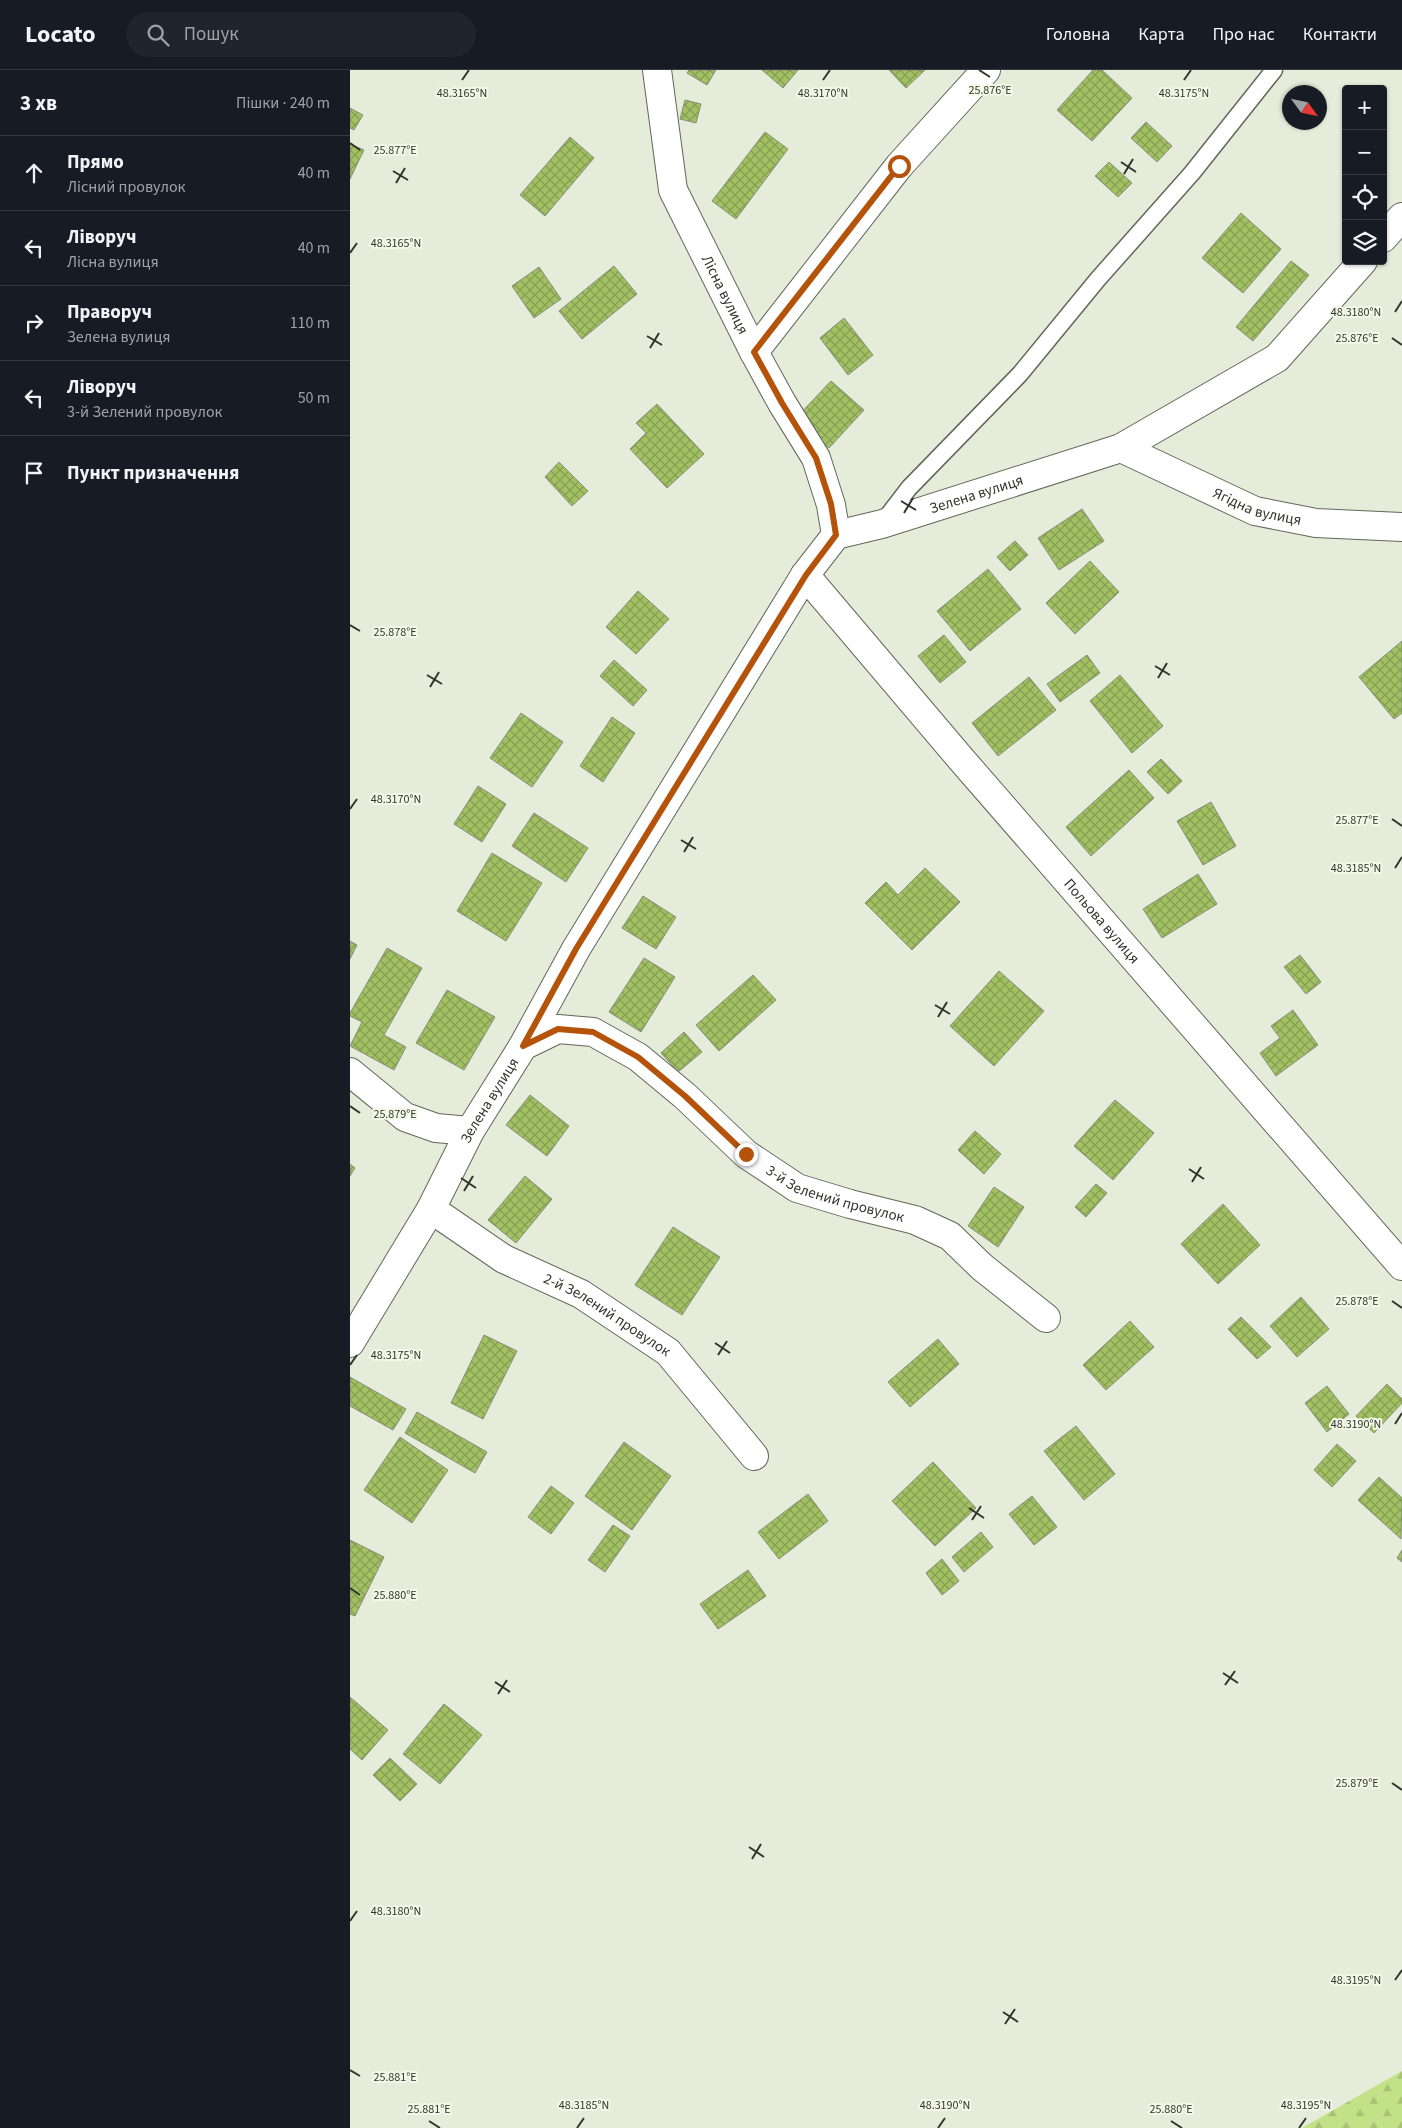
<!DOCTYPE html>
<html lang="uk">
<meta charset="utf-8">
<style>
:root{--surface:#171b24;--page:#20242c;--text:#f1f3f6;--muted:#9ea1a6;--line:#363941}
body{margin:0;font-family:"Source Sans 3",sans-serif;background:var(--page);color:var(--text)}
.controls{position:absolute;right:15px;top:15px;display:grid;overflow:hidden;border-radius:5px;box-shadow:0 1px 4px #0004}
.controls button{width:45px;height:45px;display:grid;place-items:center;padding:0;border:0;border-bottom:1px solid var(--line);background:var(--surface);color:var(--text);font:25px sans-serif}
.compass{position:absolute;left:932px;top:15px;width:45px;height:45px;border-radius:50%;background:var(--surface);box-shadow:0 1px 4px #0004;rotate:123deg}
.stop{position:absolute;width:15px;height:15px;margin:-11px;border:4px solid #b45309;border-radius:50%;background:#fff}
.stop.end{background:#b45309;border-color:#fff;box-shadow:0 1px 5px #0008}
.list{margin:0;padding:0;list-style:none}
h2{display:flex;justify-content:space-between;align-items:center;height:65px;margin:0;padding:0 20px;font-size:21px}
h2 small{font-size:16px;font-weight:400;color:var(--muted)}
.list li{display:grid;grid-template-columns:32px 1fr auto;gap:15px;align-items:center;box-sizing:border-box;height:75px;padding:0 20px;border-top:1px solid var(--line)}
.list b{display:block;font-size:19px;white-space:nowrap}
.list p{margin:0;font-size:16px;white-space:nowrap;color:var(--muted)}
.list em{font-size:16px;font-style:normal;color:var(--muted)}
.icon{flex:none;width:28px;height:28px;fill:none;stroke:currentColor;stroke-width:2;stroke-linecap:round;stroke-linejoin:round}
.map{position:relative;flex:none;width:1052px;height:2058px;overflow:hidden}
header{display:flex;align-items:center;gap:30px;box-sizing:border-box;height:70px;padding:0 25px;background:var(--surface);border-bottom:1px solid var(--line)}
header strong{font-size:24px}
nav{display:flex;gap:28px;margin-inline-start:auto;font-size:18px}
.search{width:350px;height:45px;background:var(--page);display:flex;align-items:center;gap:12px;box-sizing:border-box;padding:0 18px;border-radius:28px;color:var(--muted);font-size:19px}
main{display:flex}
aside{flex:1;background:var(--surface)}
.map>svg:first-child{display:block}
.forest{fill:url(#forest-firs)}
.building{fill:url(#building-cross-hatch);stroke:#888f7e}
.lines{fill:none;stroke-linecap:round;stroke-linejoin:round}
.lane-casing{stroke:#626858;stroke-width:19}
.street-casing{stroke:#626858;stroke-width:30}
.lane{stroke:#fff;stroke-width:16}
.street{stroke:#fff;stroke-width:28}
.route{stroke:#b45309;stroke-width:6}
.ticks{fill:none;stroke:#32342d;stroke-width:2}
.labels{text-anchor:middle;dominant-baseline:central;stroke-width:4;stroke-linejoin:round;paint-order:stroke}
.street-label{font-size:15px;fill:#32342d;stroke:#f2f9e7}
.ticks-label{font-size:12px;text-anchor:middle;fill:#32342d;stroke:#f2f9e7;stroke-width:4;stroke-linejoin:round;paint-order:stroke}
</style>
<header>
<strong>Locato</strong>
<div class="search"><svg class="icon" aria-label="search" viewBox="0 0 24 24"><circle cx="10" cy="10" r="6"/><path d="M15 15l6 6"/></svg>Пошук</div>
<nav><a>Головна</a><a>Карта</a><a>Про нас</a><a>Контакти</a></nav>
</header>
<main>
<aside>
<h2>3 хв<small>Пішки · 240 m</small></h2>
<ul class="list">
<li><svg class="icon" aria-label="ahead" viewBox="0 0 24 24"><path d="M12 20V5M6 11l6-6 6 6"/></svg><div><b>Прямо</b><p>Лісний провулок</p></div><em>40 m</em></li>
<li><svg class="icon" aria-label="left" viewBox="0 0 24 24"><path d="M17 20v-9H6M10 6l-5 5 5 5"/></svg><div><b>Ліворуч</b><p>Лісна вулиця</p></div><em>40 m</em></li>
<li><svg class="icon" aria-label="right" viewBox="0 0 24 24"><path d="M7 20v-9h11M14 6l5 5-5 5"/></svg><div><b>Праворуч</b><p>Зелена вулиця</p></div><em>110 m</em></li>
<li><svg class="icon" aria-label="left" viewBox="0 0 24 24"><path d="M17 20v-9H6M10 6l-5 5 5 5"/></svg><div><b>Ліворуч</b><p>3-й Зелений провулок</p></div><em>50 m</em></li>
<li><svg class="icon" aria-label="arrive" viewBox="0 0 24 24"><path d="M6 21V4h12l-3 4 3 4H6"/></svg><div><b>Пункт призначення</b></div></li>
</ul>
</aside>
<div class="map">
<svg width="1052" height="2058" viewBox="0 0 1052 2058">
<defs>
<pattern id="forest-firs" width="22" height="20" patternUnits="userSpaceOnUse" patternTransform="scale(1.25)"><rect width="22" height="20" fill="#c3e287"/><path d="M5 1l3.5 6h-7zM16 11l3.5 6h-7z" fill="#a8c275"/></pattern>
<pattern id="building-cross-hatch" width="8" height="8" patternUnits="userSpaceOnUse" patternTransform="scale(1.25)"><rect width="8" height="8" fill="#a2c163"/><path d="M0 0l8 8M0 8l8-8" fill="none" stroke="#859e52"/></pattern>
</defs>
<rect width="100%" height="100%" fill="#e5ecda"/>
<!-- forest -->
<path class="forest" d="M 1052,2001 L 1052,2058 L 952,2058 Z"/>
<!-- building -->
<path class="building" d="M 339,0 L 366,0 L 357,15 L 337,3 Z
M 412,0 L 448,0 L 433,18 Z
M 539,0 L 575,0 L 556,18 Z
M 743,0 L 752,0 L 782,28 L 742,71 L 707,40 Z
M 335,30 L 351,34 L 346,53 L 330,49 Z
M 0,38 L 13,45 L 4,60 L 0,58 Z
M 796,52 L 822,76 L 807,92 L 781,68 Z
M 415,62 L 438,79 L 386,149 L 362,131 Z
M 220,67 L 244,88 L 195,146 L 170,125 Z
M 0,74 L 14,80 L 0,109 Z
M 759,92 L 782,113 L 768,127 L 745,106 Z
M 891,143 L 931,179 L 893,223 L 852,188 Z
M 941,191 L 959,205 L 903,271 L 886,257 Z
M 264,196 L 287,224 L 232,269 L 209,241 Z
M 189,197 L 211,229 L 184,248 L 162,216 Z
M 494,248 L 523,285 L 498,305 L 470,268 Z
M 481,311 L 514,340 L 479,378 L 446,348 Z
M 307,334 L 354,384 L 317,418 L 280,379 L 296,363 L 286,353 Z
M 209,392 L 238,421 L 222,436 L 195,407 Z
M 732,439 L 754,471 L 709,500 L 688,468 Z
M 665,471 L 678,485 L 660,501 L 647,487 Z
M 740,491 L 769,522 L 725,564 L 696,533 Z
M 638,499 L 671,539 L 620,581 L 587,541 Z
M 288,521 L 319,549 L 286,584 L 256,557 Z
M 594,565 L 616,592 L 590,613 L 568,586 Z
M 1052,571 L 1052,643 L 1044,649 L 1009,607 Z
M 737,585 L 750,603 L 710,632 L 697,614 Z
M 264,590 L 297,620 L 283,636 L 250,606 Z
M 770,605 L 813,656 L 782,683 L 740,631 Z
M 679,607 L 706,640 L 648,686 L 622,653 Z
M 171,643 L 213,672 L 182,717 L 140,688 Z
M 262,647 L 285,663 L 253,712 L 230,696 Z
M 811,689 L 832,711 L 818,724 L 797,702 Z
M 779,700 L 804,728 L 741,786 L 716,757 Z
M 128,716 L 156,734 L 132,772 L 104,754 Z
M 861,732 L 886,776 L 853,795 L 827,751 Z
M 184,743 L 238,778 L 216,812 L 162,776 Z
M 142,783 L 192,813 L 156,871 L 107,841 Z
M 575,798 L 610,832 L 562,880 L 515,833 L 536,812 L 548,825 Z
M 848,804 L 867,834 L 812,868 L 793,839 Z
M 293,826 L 326,847 L 306,879 L 272,858 Z
M 0,871 L 7,875 L 0,889 Z
M 37,878 L 72,898 L 34,965 L 56,977 L 44,1000 L 0,976 L 12,952 L 0,946 L 0,943 Z
M 950,885 L 971,912 L 956,924 L 934,897 Z
M 294,888 L 325,907 L 291,962 L 259,942 Z
M 649,901 L 694,941 L 644,996 L 600,956 Z
M 403,905 L 426,930 L 369,981 L 346,955 Z
M 97,920 L 145,947 L 114,1000 L 66,973 Z
M 943,940 L 968,975 L 926,1006 L 910,983 L 930,968 L 921,956 Z
M 334,962 L 352,982 L 328,1002 L 311,983 Z
M 180,1025 L 219,1056 L 197,1086 L 156,1055 Z
M 765,1030 L 804,1063 L 763,1110 L 724,1076 Z
M 625,1061 L 651,1084 L 634,1104 L 608,1080 Z
M 0,1094 L 5,1098 L 0,1106 Z
M 175,1106 L 202,1129 L 166,1173 L 138,1150 Z
M 746,1114 L 757,1123 L 736,1147 L 725,1137 Z
M 644,1117 L 674,1137 L 648,1177 L 618,1156 Z
M 873,1134 L 910,1175 L 868,1214 L 831,1174 Z
M 323,1157 L 370,1187 L 332,1245 L 285,1215 Z
M 951,1227 L 979,1259 L 947,1287 L 920,1256 Z
M 891,1247 L 921,1277 L 907,1289 L 878,1259 Z
M 780,1251 L 804,1277 L 756,1320 L 733,1295 Z
M 134,1265 L 167,1281 L 133,1349 L 101,1333 Z
M 588,1269 L 609,1294 L 560,1337 L 538,1312 Z
M 0,1307 L 56,1339 L 43,1360 L 0,1336 Z
M 1037,1314 L 1052,1329 L 1052,1333 L 1024,1363 L 1006,1346 Z
M 977,1316 L 999,1344 L 977,1362 L 955,1333 Z
M 67,1342 L 137,1382 L 125,1403 L 55,1363 Z
M 726,1356 L 765,1404 L 734,1430 L 694,1381 Z
M 50,1367 L 98,1400 L 62,1453 L 14,1420 Z
M 274,1372 L 321,1406 L 282,1460 L 235,1426 Z
M 987,1374 L 1006,1391 L 982,1417 L 964,1400 Z
M 583,1392 L 626,1438 L 585,1476 L 542,1431 Z
M 1029,1407 L 1052,1428 L 1051,1469 L 1008,1430 Z
M 201,1416 L 224,1433 L 201,1464 L 178,1447 Z
M 458,1424 L 478,1451 L 429,1489 L 408,1462 Z
M 682,1426 L 707,1457 L 684,1475 L 659,1444 Z
M 263,1455 L 280,1466 L 255,1502 L 238,1490 Z
M 631,1462 L 643,1477 L 614,1502 L 602,1487 Z
M 0,1470 L 34,1487 L 5,1546 L 0,1544 Z
M 1052,1480 L 1052,1492 L 1047,1488 Z
M 592,1489 L 609,1511 L 592,1525 L 576,1503 Z
M 398,1500 L 416,1526 L 368,1559 L 350,1534 Z
M 0,1627 L 38,1660 L 12,1690 L 0,1679 Z
M 94,1634 L 132,1665 L 90,1714 L 53,1684 Z
M 40,1688 L 67,1714 L 50,1731 L 23,1705 Z"/>
<g class="lines">
<!-- lane casing -->
<g class="lane-casing">
<path id="lane" d="M 533,452 L 559,418 L 670,304 L 748,209 L 842,103 L 924,0"/>
</g>
<!-- street casing -->
<g class="street-casing">
<g id="street">
<path id="s1" d="M 307,0 L 323,120 L 404,282 L 432,333 L 466,388 L 481,435 L 486,465"/>
<path d="M 1033,168 L 1052,147"/>
<path d="M 404,282 L 549,96 L 636,0"/>
<path id="s2" d="M 771,378 L 905,441 L 966,453 L 1052,457"/>
<path id="s3" d="M 455,505 L 611,689 L 1052,1196"/>
<path id="s4" d="M 173,976 L 208,959 L 243,962 L 288,987 L 335,1026 L 396,1084 L 447,1118 L 500,1134 L 565,1150 L 600,1166 L 632,1197 L 696,1248"/>
<path d="M 0,1002 L 55,1047 L 86,1058 L 120,1061"/>
<path id="s5" d="M 81,1139 L 154,1189 L 231,1224 L 318,1282 L 404,1386"/>
<path id="s6" d="M 0,1273 L 81,1139 L 120,1061 L 173,976 L 226,879 L 455,505 L 486,465 L 532,454 L 771,378 L 927,288 L 1013,191"/>
</g>
</g>
<!-- lane -->
<use href="#lane" class="lane"/>
<!-- street -->
<use href="#street" class="street"/>
</g>
<g class="lines">
<!-- route -->
<path class="route" d="M 396,1084 L 335,1026 L 288,987 L 243,962 L 208,959 L 173,976 L 226,879 L 456,505 L 486,465 L 481,434 L 466,388 L 432,333 L 404,282 L 549,96"/>
</g>
<!-- ticks -->
<path class="ticks" d="M 629,0 L 640,7M 112,10 L 119,0M 473,10 L 480,0M 834,10 L 841,0M 0,73 L 10,80M 771,92 L 786,102M 43,101 L 58,110M 774,104 L 783,89M 46,113 L 55,98M 0,183 L 7,173M 1045,242 L 1052,231M 297,266 L 312,275M 1042,268 L 1052,275M 300,278 L 309,263M 551,431 L 566,440M 554,443 L 563,428M 0,555 L 10,561M 805,596 L 820,605M 77,605 L 92,614M 808,608 L 817,593M 80,617 L 89,602M 0,739 L 7,729M 1042,749 L 1052,756M 331,770 L 346,779M 334,782 L 343,767M 1045,798 L 1052,787M 585,935 L 600,944M 588,947 L 597,932M 0,1036 L 10,1043M 839,1099 L 854,1109M 111,1108 L 126,1118M 842,1112 L 851,1097M 114,1121 L 123,1106M 1042,1231 L 1052,1238M 365,1273 L 380,1283M 368,1285 L 377,1271M 0,1295 L 7,1285M 1045,1354 L 1052,1343M 619,1438 L 634,1448M 622,1450 L 631,1436M 0,1518 L 10,1525M 873,1603 L 888,1613M 145,1612 L 160,1622M 875,1615 L 885,1601M 148,1624 L 157,1610M 1042,1713 L 1052,1720M 399,1777 L 414,1787M 402,1789 L 411,1774M 0,1851 L 7,1841M 1045,1910 L 1052,1900M 653,1942 L 668,1952M 655,1954 L 665,1939M 0,2000 L 10,2006M 79,2051 L 90,2058M 821,2051 L 832,2058M 227,2058 L 234,2048M 588,2058 L 595,2048M 949,2058 L 956,2048"/>
<g class="labels">
<!-- street labels -->
<g class="street-label">
<text stroke="none"><textPath href="#s1" startOffset="238">Лісна вулиця</textPath></text>
<text stroke="none"><textPath href="#s6" startOffset="1090">Зелена вулиця</textPath></text>
<text stroke="none"><textPath href="#s2" startOffset="149">Ягідна вулиця</textPath></text>
<text stroke="none"><textPath href="#s3" startOffset="456">Польова вулиця</textPath></text>
<text stroke="none"><textPath href="#s6" startOffset="280">Зелена вулиця</textPath></text>
<text stroke="none"><textPath href="#s4" startOffset="370">3-й Зелений провулок</textPath></text>
<text stroke="none"><textPath href="#s5" startOffset="206">2-й Зелений провулок</textPath></text>
</g>
</g>
<g class="ticks-label">
<text x="640" y="24">25.876°E</text>
<text x="473" y="27">48.3170°N</text>
<text x="834" y="27">48.3175°N</text>
<text x="112" y="27">48.3165°N</text>
<text x="45" y="84">25.877°E</text>
<text x="46" y="177">48.3165°N</text>
<text x="1006" y="246">48.3180°N</text>
<text x="1007" y="272">25.876°E</text>
<text x="45" y="566">25.878°E</text>
<text x="46" y="733">48.3170°N</text>
<text x="1007" y="754">25.877°E</text>
<text x="1006" y="802">48.3185°N</text>
<text x="45" y="1048">25.879°E</text>
<text x="1007" y="1235">25.878°E</text>
<text x="46" y="1289">48.3175°N</text>
<text x="1006" y="1358">48.3190°N</text>
<text x="45" y="1529">25.880°E</text>
<text x="1007" y="1717">25.879°E</text>
<text x="46" y="1845">48.3180°N</text>
<text x="1006" y="1914">48.3195°N</text>
<text x="45" y="2011">25.881°E</text>
<text x="234" y="2039">48.3185°N</text>
<text x="595" y="2039">48.3190°N</text>
<text x="956" y="2039">48.3195°N</text>
<text x="79" y="2043">25.881°E</text>
<text x="821" y="2043">25.880°E</text>
</g>
</svg>
<div class="controls">
<button>+</button>
<button>−</button>
<button><svg class="icon" aria-label="locate" viewBox="0 0 24 24"><circle cx="12" cy="12" r="6"/><path d="M12 2v4M12 18v4M2 12h4M18 12h4"/></svg></button>
<button><svg class="icon" aria-label="layers" viewBox="0 0 24 24"><path d="M12 4l9 5-9 5-9-5zM3 14l9 5 9-5"/></svg></button>
</div>
<svg class="compass" viewBox="-18 -18 36 36"><path d="M0-13l5 13h-10z" fill="#e53935"/><path d="M0 13l5-13h-10z" fill="#9ea1a6"/></svg>
<div class="stop" style="left:549px;top:96px"></div>
<div class="stop end" style="left:396px;top:1084px"></div>
</div>
</main>
